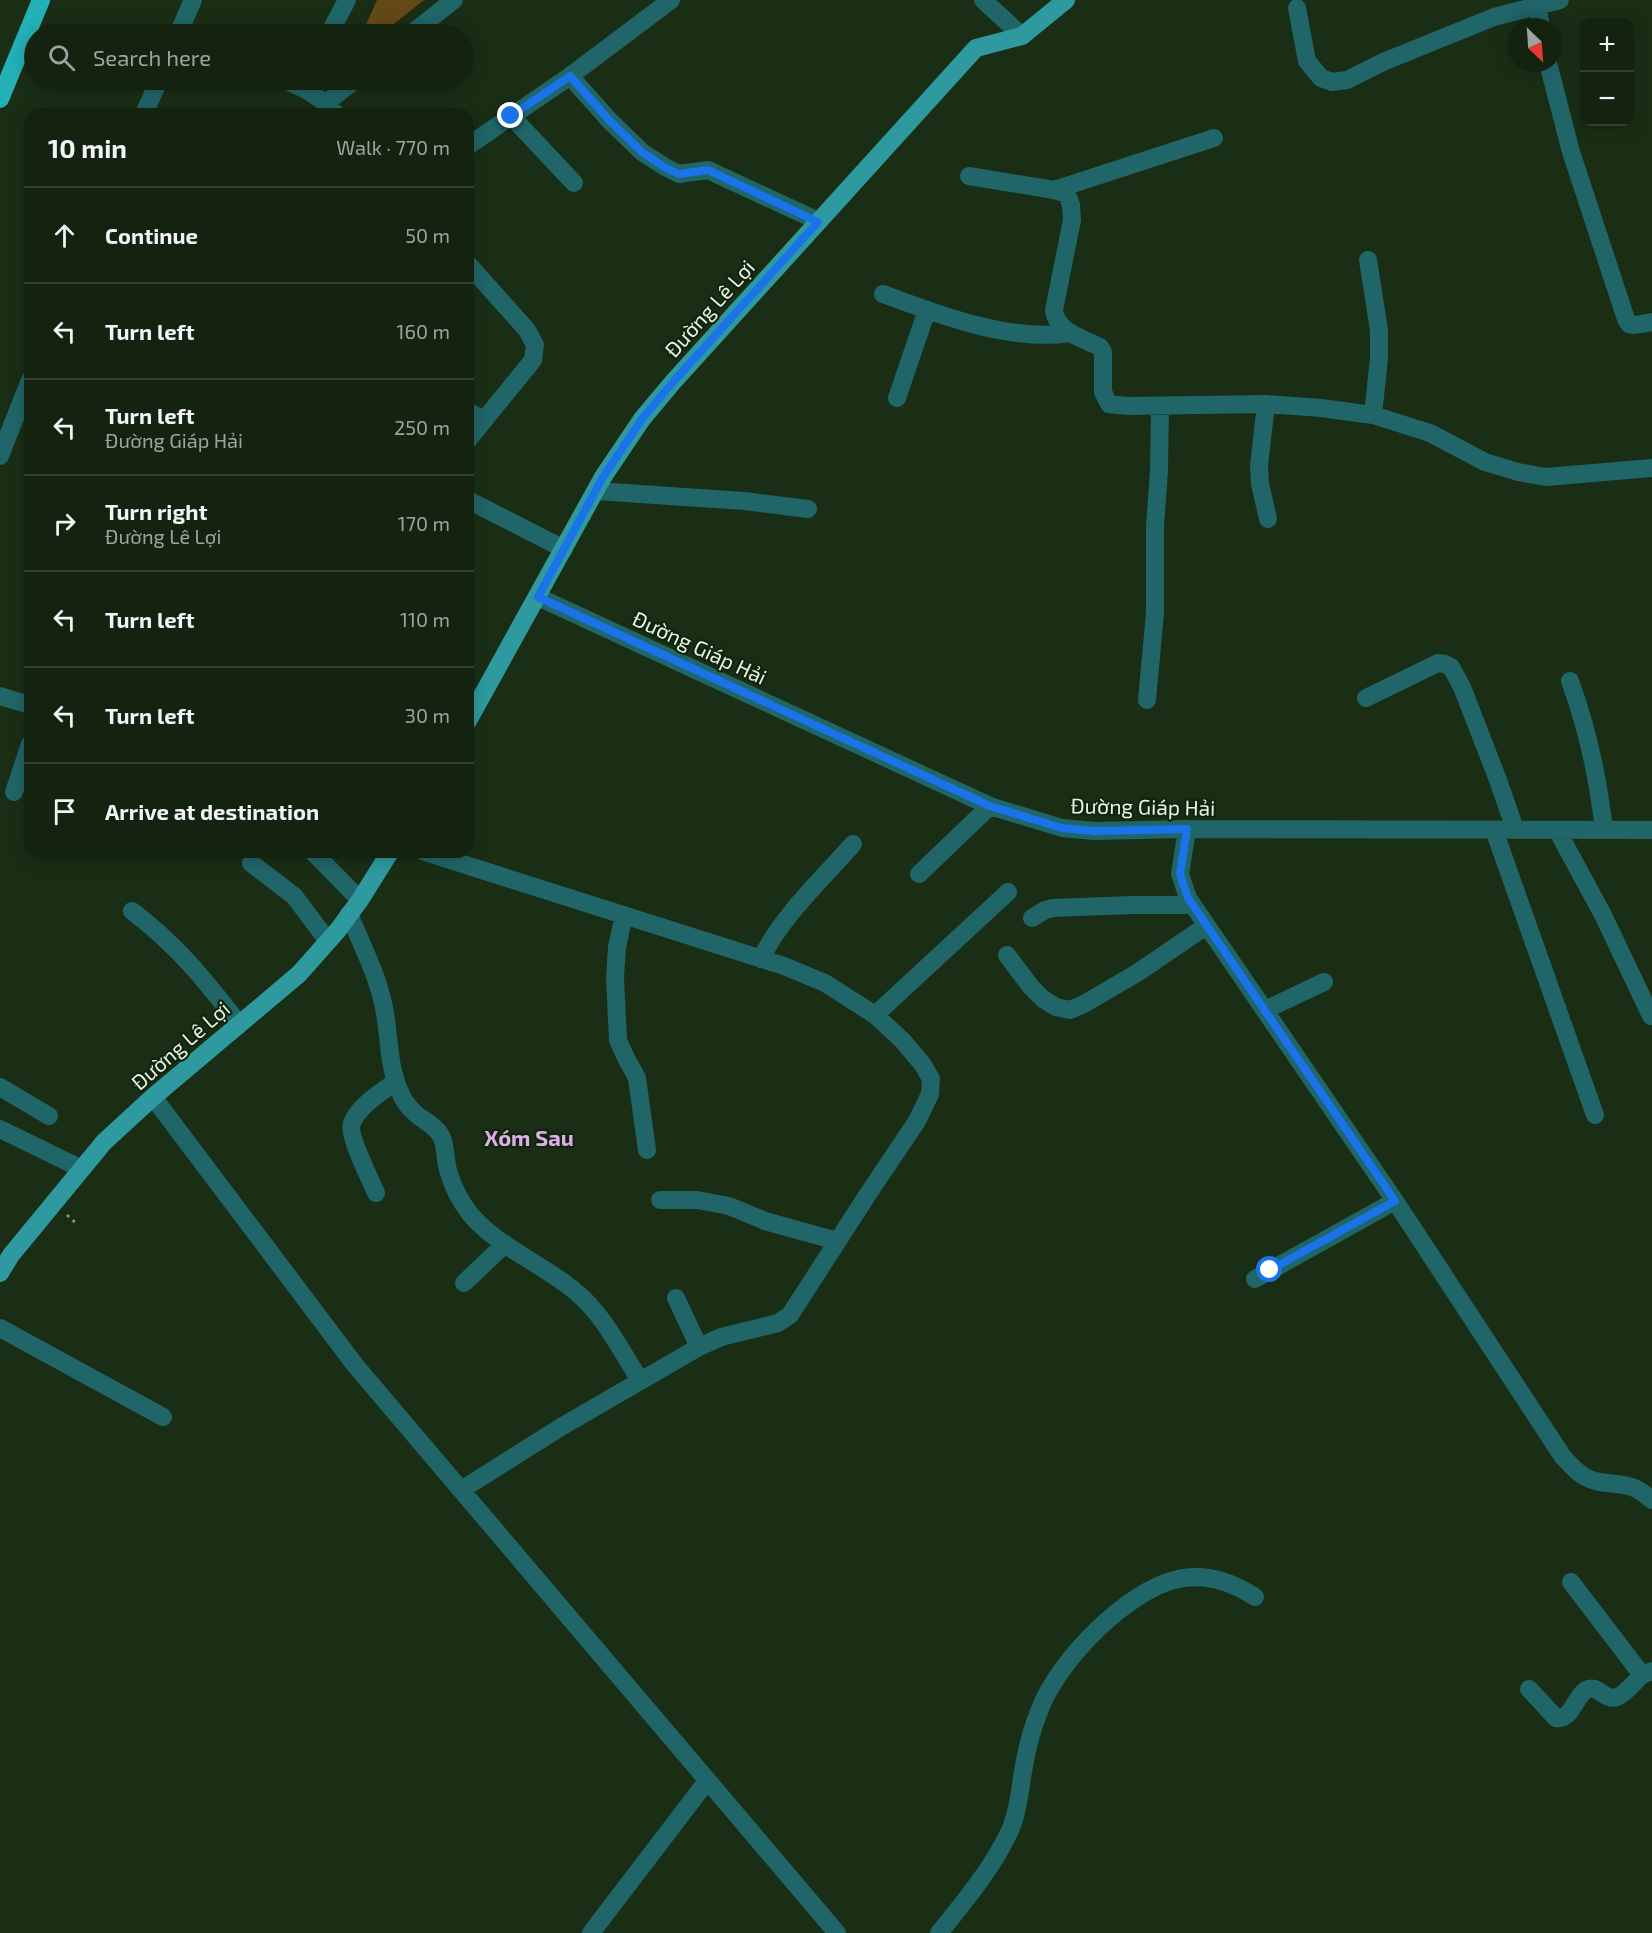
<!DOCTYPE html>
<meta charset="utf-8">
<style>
:root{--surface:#142210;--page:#212f1e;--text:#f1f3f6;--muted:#9da49f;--line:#333f30}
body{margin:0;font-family:"Exo 2",sans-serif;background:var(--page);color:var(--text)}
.controls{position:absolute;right:18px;top:18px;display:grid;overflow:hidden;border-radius:12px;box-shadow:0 3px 15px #0003}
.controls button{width:54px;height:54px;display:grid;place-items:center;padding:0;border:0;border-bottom:2px solid var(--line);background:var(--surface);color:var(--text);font:30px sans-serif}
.compass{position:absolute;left:1508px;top:18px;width:54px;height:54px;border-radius:50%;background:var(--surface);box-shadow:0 3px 15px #0003;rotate:155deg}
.stop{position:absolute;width:18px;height:18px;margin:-14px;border:4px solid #1a73e8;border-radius:50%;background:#fff}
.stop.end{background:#1a73e8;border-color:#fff;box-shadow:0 2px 6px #0008}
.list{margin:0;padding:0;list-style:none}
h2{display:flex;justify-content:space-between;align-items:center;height:78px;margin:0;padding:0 24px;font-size:26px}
h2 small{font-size:20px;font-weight:400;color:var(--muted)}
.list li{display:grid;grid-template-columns:39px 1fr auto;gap:18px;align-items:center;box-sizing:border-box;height:96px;padding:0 24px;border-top:2px solid var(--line)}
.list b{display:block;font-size:22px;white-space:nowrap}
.list p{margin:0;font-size:20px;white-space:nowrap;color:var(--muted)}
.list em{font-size:20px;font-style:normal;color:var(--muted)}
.icon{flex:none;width:33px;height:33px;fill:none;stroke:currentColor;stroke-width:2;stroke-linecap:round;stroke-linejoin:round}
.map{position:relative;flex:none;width:1652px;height:1933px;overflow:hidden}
.search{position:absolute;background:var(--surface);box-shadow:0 3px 15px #0003;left:24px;top:24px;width:450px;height:66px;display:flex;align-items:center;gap:15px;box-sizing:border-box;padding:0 21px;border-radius:33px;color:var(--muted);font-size:22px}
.panel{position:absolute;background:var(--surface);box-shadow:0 3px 15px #0003;left:24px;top:108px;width:450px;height:750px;border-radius:18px}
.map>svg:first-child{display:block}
.green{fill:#644918}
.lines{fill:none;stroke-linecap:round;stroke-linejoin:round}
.path{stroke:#7f907b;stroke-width:3;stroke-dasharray:3 4.5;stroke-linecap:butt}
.minor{stroke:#206568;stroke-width:18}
.major{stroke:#2e9a9f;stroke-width:18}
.highway{stroke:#23b1b7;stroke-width:18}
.route{stroke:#1a73e8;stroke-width:8}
.labels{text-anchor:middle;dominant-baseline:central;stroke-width:4.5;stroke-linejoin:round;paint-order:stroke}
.street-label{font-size:21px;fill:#e7f4e4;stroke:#11250c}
.neighbourhood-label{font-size:22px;font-weight:bold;fill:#deadea;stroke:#11250c}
</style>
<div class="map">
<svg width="1652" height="1933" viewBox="0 0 1652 1933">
<rect width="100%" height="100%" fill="#1a2e15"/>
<!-- green -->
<path class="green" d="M 377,0 L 424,0 L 381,34 L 373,34 L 364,29 Z"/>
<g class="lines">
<!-- path -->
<path class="path" d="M 67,1215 L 77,1224"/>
<!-- minor -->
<path class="minor" d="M 983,0 L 1022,36
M 1537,6 L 1541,27
M 1297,8 L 1307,61 L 1321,78 L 1332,82 L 1347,80 L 1383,62 L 1494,17 L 1560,0
M 178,34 L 193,0
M 329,34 L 347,0
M 411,34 L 454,0
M 1548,63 L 1571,152 L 1626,319 L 1629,324 L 1635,325 L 1652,322
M 570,76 L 609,120 L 642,152 L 665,167 L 679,174 L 708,170 L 818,221
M 283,80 C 304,87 321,97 336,114
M 326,103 L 355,80
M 144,114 L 159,80
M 511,116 L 574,183
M 468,146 L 570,76 L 671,0
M 969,176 L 1054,190 L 1067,194 L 1071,205 L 1072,220 L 1054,310 C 1057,333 1083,338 1100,347 L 1103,352 L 1103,392 L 1109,404 L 1128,406 L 1266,404 L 1321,408 L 1373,415 L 1430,433 L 1485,462 L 1518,472 L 1546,477 L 1652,468
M 1054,190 L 1214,138
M 1368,260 L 1379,330 L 1379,358 L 1373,415
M 468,264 L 527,330 L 535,345 L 533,360 L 468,440
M 883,294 C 939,315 1009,342 1070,333
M 897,398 L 927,310
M 1266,404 L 1259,466 L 1260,484 L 1268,519
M 468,411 L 484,420
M 0,456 L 30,380
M 596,491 L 744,501 L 808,509
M 468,500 L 564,549
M 538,597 L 990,806 L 1062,828 L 1094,831 L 1187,829 L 1652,830
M 1570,681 C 1588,730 1598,778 1604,830
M 0,696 L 30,705
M 1366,698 L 1438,663 L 1445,664 L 1451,667 L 1462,687 L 1498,780 L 1515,829
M 1147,700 L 1155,613 L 1155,526 L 1159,471 L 1160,406
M 14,792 L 30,744
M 1187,829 L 1180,874 L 1188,898 L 1395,1201 L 1563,1457 C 1570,1464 1576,1472 1585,1477 C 1599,1485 1616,1482 1632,1487 C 1639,1489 1646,1495 1652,1500
M 1494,830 L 1595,1115
M 1557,830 L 1603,915 L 1651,1016
M 313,852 L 360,900
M 425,852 L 784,966 L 825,983 L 875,1015 L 903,1041 L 923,1065 L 931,1079 L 930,1094 L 917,1121 L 868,1194 L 790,1315 L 778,1323 L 721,1337 L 699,1347 L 561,1427 L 461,1490
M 251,863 L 294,896 L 328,941
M 919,874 L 990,806
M 132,911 C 177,945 205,980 239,1024
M 349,914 C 361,943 376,972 383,1003 C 390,1032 387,1064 400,1092 C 403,1100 409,1108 416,1114 C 424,1121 438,1127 442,1138 C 446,1148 445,1160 448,1170 C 452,1185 460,1201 470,1214 C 499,1248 543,1264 576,1292 C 604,1315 621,1351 640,1380
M 624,915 L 617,947 L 615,977 L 618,1040 L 625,1056 L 637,1078 L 647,1150
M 1032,918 L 1045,910 L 1053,908 L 1133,905 L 1192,905
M 1007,955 L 1031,987 L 1043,999 L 1056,1007 L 1070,1010 L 1084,1004 L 1137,973 L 1206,926
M 761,959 C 780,918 823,878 853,844
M 1265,1010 L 1324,982
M 875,1015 L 1008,892
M 0,1087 L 49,1116
M 153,1097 L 355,1365 L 837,1933
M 0,1129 L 82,1169
M 376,1193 C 371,1180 347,1135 352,1123 C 359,1105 381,1093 396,1081
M 660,1200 L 697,1200 L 729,1206 L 765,1221 L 837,1241
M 1255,1279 L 1395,1201
M 464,1283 L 505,1244
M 676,1298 L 699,1347
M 0,1328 L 163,1417
M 1571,1582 L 1642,1675 L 1652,1671
M 1529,1689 L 1556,1718 C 1572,1720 1574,1698 1586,1690 C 1598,1683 1605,1702 1617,1697 C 1626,1694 1635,1681 1642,1675
M 591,1933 L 707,1781
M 939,1933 C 964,1902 995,1865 1011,1828 C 1019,1809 1020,1787 1024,1766 C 1027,1748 1033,1726 1040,1709 C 1058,1661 1127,1590 1178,1579 C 1206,1573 1232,1582 1255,1597"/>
<!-- major -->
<path class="major" d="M 468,721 L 603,477 L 642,419 L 673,382 L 976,48 L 1022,36 L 1066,0
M 0,1273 L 11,1255 L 104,1142 L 153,1097 L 299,974 L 338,930 L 360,900 L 390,852"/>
<!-- highway -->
<path class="highway" d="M 0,99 L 41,0"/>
</g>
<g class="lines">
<!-- route -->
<path class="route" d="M 511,116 L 570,76 L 609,120 L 642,152 L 664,167 L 679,174 L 708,170 L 818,222 L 673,382 L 642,419 L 603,477 L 538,597 L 990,806 L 1062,828 L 1094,831 L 1187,829 L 1180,874 L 1188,898 L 1395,1201 L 1270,1270"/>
</g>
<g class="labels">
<!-- street labels -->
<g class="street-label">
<text transform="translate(709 308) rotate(-48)">Đường Lê Lợi</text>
<text transform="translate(700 647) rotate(25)">Đường Giáp Hải</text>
<text transform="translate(1143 806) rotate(1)">Đường Giáp Hải</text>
<text transform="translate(180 1045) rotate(-41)">Đường Lê Lợi</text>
</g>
<!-- neighbourhood labels -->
<g class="neighbourhood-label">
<text x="529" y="1137">Xóm Sau</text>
</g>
</g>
</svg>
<div class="controls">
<button>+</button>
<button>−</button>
</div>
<svg class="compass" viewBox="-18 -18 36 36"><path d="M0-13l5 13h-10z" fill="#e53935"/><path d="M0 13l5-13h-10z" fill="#9da49f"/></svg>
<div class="stop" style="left:1270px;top:1270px"></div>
<div class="stop end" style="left:511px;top:116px"></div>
<div class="search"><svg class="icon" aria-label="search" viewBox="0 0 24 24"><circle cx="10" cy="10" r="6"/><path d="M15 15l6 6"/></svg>Search here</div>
<section class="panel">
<h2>10 min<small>Walk · 770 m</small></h2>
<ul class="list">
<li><svg class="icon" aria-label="ahead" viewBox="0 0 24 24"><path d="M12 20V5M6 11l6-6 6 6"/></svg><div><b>Continue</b></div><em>50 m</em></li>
<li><svg class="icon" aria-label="left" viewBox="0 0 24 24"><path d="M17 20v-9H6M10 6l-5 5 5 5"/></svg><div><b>Turn left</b></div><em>160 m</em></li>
<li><svg class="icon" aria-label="left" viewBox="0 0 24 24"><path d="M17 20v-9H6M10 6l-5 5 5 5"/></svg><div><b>Turn left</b><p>Đường Giáp Hải</p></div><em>250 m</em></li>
<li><svg class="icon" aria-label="right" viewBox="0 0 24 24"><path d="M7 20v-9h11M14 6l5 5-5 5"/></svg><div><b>Turn right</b><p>Đường Lê Lợi</p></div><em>170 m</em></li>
<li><svg class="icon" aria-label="left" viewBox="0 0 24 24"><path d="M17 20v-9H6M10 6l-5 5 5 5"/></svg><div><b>Turn left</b></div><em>110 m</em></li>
<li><svg class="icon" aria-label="left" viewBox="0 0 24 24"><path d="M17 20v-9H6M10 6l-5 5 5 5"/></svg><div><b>Turn left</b></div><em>30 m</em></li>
<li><svg class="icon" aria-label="arrive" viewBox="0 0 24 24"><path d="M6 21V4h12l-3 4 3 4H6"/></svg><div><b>Arrive at destination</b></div></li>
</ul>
</section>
</div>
